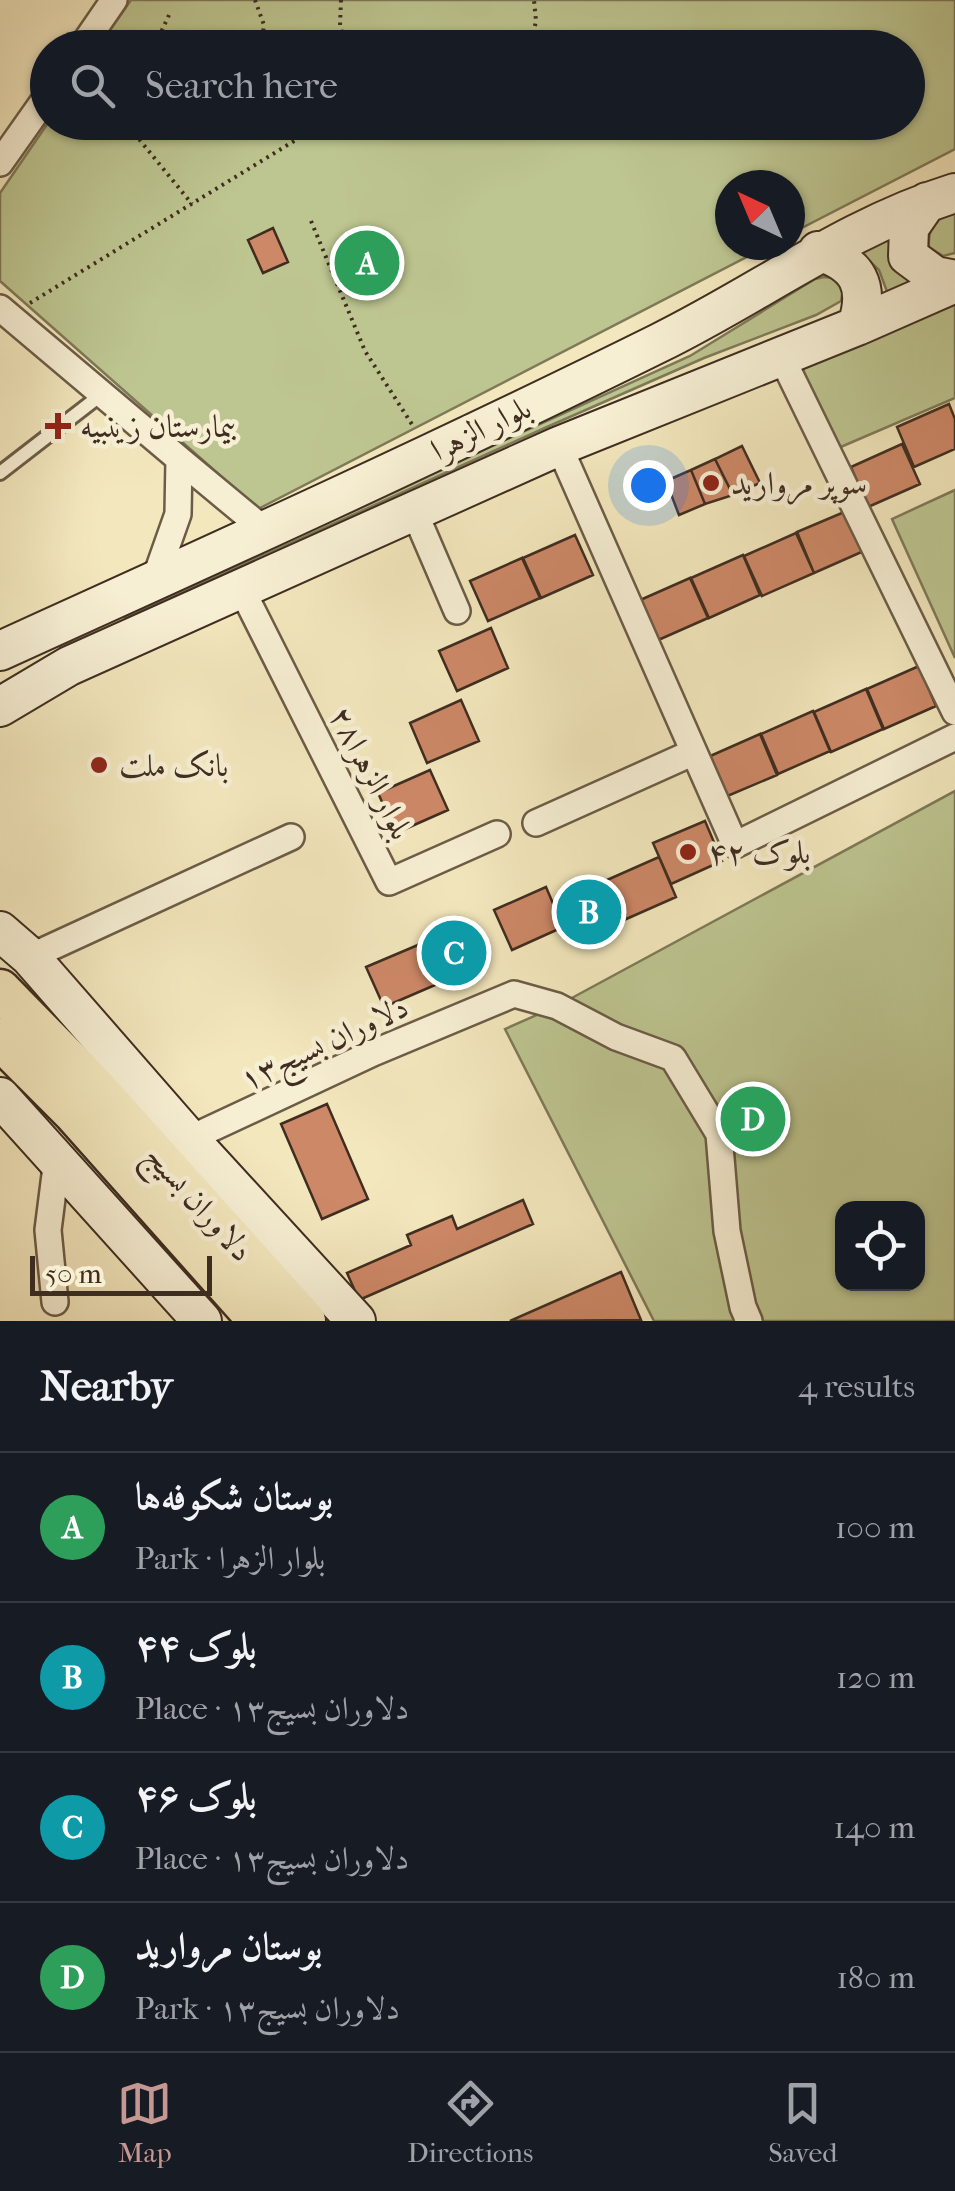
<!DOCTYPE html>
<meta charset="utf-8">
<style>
:root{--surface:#171b24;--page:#242831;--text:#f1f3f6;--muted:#9ea1a6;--line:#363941;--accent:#c59692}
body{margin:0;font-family:"IM FELL French Canon",Amiri,serif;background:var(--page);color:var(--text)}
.controls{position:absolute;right:30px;bottom:30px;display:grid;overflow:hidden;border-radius:20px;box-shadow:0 2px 8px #0004}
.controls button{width:90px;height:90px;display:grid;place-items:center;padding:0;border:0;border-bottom:2px solid var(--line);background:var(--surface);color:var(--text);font:50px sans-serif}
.compass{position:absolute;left:715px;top:170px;width:90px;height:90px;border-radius:50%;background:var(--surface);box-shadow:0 2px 8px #0004;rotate:316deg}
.scale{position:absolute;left:30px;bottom:25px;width:182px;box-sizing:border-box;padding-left:10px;border:5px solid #3f2d20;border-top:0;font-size:28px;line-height:35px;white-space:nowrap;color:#3f2d20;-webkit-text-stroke:8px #f7efd4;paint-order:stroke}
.you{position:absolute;left:648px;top:485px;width:35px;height:35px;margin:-25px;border:8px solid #fff;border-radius:50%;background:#1a73e8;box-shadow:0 0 0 15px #1a73e833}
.badge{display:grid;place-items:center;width:65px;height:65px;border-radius:50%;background:var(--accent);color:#fff;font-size:32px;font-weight:700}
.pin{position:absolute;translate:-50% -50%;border:5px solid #fff;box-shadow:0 2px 10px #0006}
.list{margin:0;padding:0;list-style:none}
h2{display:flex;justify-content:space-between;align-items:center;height:130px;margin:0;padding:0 40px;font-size:42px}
h2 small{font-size:32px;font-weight:400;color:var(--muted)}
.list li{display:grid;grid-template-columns:65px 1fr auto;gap:30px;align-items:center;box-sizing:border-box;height:150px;padding:0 40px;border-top:2px solid var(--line)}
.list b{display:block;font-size:38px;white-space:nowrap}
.list p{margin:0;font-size:32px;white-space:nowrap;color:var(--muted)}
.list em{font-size:32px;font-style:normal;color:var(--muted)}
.icon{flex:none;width:55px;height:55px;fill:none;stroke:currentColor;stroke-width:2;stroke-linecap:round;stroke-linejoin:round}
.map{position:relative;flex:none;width:955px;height:1321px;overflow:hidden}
.search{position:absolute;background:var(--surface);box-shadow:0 2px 8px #0004;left:30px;right:30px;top:30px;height:110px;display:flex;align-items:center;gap:25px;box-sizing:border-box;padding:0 35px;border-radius:55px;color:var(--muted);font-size:38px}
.sheet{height:730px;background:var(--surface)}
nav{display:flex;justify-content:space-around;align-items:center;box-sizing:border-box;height:140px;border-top:2px solid var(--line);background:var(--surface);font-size:28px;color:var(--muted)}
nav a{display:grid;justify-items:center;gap:5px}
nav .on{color:var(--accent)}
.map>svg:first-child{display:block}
.green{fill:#bdc590;stroke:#7e7958;stroke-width:2.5;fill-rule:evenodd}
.building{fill:#cd8867;stroke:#3f2d20;stroke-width:2.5}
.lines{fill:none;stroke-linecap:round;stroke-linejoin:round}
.service-casing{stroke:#6c5c47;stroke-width:18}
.minor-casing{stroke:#6c5c47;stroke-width:30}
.secondary-casing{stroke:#3f2d20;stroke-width:42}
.primary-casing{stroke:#3f2d20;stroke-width:45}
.path{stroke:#3f2d20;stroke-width:4;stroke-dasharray:2.5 5;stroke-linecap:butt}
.service{stroke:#f7efd4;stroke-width:12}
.minor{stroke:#f7efd4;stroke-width:25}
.secondary{stroke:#f7efd4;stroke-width:38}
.primary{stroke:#f3e7bd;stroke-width:40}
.poi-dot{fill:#8f2418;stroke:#f7efd4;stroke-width:4}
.labels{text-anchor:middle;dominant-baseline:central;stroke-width:9;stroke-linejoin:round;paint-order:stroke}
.poi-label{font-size:32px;fill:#3f2d20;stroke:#f7efd4;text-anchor:start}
.street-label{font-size:32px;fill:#3f2d20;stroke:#f7efd4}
</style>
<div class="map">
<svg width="955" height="1321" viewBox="0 0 955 1321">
<rect width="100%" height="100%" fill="#f3e7bd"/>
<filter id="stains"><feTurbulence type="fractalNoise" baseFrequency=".002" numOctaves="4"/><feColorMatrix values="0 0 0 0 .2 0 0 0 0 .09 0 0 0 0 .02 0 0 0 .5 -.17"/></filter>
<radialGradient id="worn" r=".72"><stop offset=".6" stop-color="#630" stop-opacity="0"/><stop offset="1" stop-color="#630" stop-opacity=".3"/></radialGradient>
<!-- green -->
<path class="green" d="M 131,0 L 955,0 L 955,149 L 790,234 L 790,185 L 730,185 L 730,245 L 770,245 L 258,509 L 0,281 L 0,193 L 48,123 L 908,122 L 908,48 L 98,47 Z
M 955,207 L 955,253 L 943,256 L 929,247 C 927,225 939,218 955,207 Z
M 887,228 L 917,281 L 889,297 L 879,270 L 853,245 Z
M 824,277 L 835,278 L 843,290 L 841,301 L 816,315 L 704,358 L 547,427 L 125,618 L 120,610 L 353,509 L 690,356 L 815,279 Z
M 955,301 L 955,398 L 836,449 L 801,366 Z
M 955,490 L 955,658 L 892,519 Z
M 955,791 L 955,1321 L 654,1321 L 505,1029 L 557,1006 ZM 842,1208 L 918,1208 L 918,1284 L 842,1284 Z"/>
<!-- building -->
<path class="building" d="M 273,228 L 288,262 L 263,273 L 248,240 Z
M 949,404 L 955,419 L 955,449 L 914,467 L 897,427 Z
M 902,444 L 920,484 L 868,507 L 851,467 Z
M 742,446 L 760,483 L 733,495 L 715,459 Z
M 715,459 L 733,495 L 705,504 L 691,470 Z
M 691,470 L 705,504 L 679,515 L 666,481 Z
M 849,510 L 866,550 L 814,573 L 797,532 Z
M 796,533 L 814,573 L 762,596 L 744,556 Z
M 575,535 L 593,575 L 541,598 L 523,558 Z
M 743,555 L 760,595 L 709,618 L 691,578 Z
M 522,558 L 540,598 L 488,621 L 470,581 Z
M 690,578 L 708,618 L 656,641 L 638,601 Z
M 491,628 L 508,668 L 457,691 L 439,651 Z
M 919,666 L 936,706 L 884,729 L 867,689 Z
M 866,689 L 883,729 L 831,752 L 814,712 Z
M 461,700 L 479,741 L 427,763 L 410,723 Z
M 813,711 L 830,751 L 778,774 L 761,734 Z
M 760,734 L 777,775 L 725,797 L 708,757 Z
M 430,770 L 448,810 L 396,833 L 378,793 Z
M 705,821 L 722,861 L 671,884 L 653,843 Z
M 659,857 L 676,897 L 624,920 L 607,880 Z
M 607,880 L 624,920 L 572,943 L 555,903 Z
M 546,887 L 563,927 L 512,950 L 494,910 Z
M 471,922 L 488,962 L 437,984 L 419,944 Z
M 418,945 L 435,985 L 384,1007 L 366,967 Z
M 327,1104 L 368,1199 L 322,1219 L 281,1124 Z
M 523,1200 L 533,1224 L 359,1300 L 347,1273 L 411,1245 L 407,1235 L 452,1216 L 457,1229 Z
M 621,1272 L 641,1320 L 510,1321 Z"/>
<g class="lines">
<!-- service casing -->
<g class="service-casing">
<path id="service" d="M 0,473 L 102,394"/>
</g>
<!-- minor casing -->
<g class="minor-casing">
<path id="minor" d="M 81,48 L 114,0
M 0,163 L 48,95
M 0,308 L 179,459
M 781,356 L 955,712
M 559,446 L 735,845 L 955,737
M 414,511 L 457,611
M 154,582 L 178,514 L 179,459 L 267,532
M 241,588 L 389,882 L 497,834
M 536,823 L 694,752
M 30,957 L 291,837
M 189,1139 L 373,1053 L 514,994 L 557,1006 L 616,1037 L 673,1058 L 719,1134 L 727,1231 L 743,1307 L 749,1321
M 55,1302 L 48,1230 L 57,1159"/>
</g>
<!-- secondary casing -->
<g class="secondary-casing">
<path id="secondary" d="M 927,202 L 909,228 L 908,256 L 935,276 L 955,280
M 818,251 C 859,264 870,286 857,326
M 0,651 C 221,551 441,451 659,343 C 759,294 846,227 955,193
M 0,707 L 69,666 L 559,446 L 857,326 L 955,283
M 0,931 L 30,957 L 189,1139 L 356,1321
M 0,1097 L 202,1321"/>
</g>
<!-- primary casing -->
<g class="primary-casing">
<path id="primary" d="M 0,990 L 93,1085 L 305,1321
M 0,1039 L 73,1112 L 259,1321"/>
</g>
<!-- path -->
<path class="path" d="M 255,0 L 264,25 L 261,48
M 341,0 L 340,25 L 346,48
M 169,15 L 162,30 L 167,43 L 175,48
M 530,48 L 536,21 L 534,0
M 125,122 L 192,204
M 311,221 L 365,351 L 413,426
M 30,303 L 325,122"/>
<!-- service -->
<use href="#service" class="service"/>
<!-- minor -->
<use href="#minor" class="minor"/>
<!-- secondary -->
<use href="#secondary" class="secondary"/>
<!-- primary -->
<use href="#primary" class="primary"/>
</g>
<!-- markers -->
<g class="poi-dot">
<path d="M53 411h10v10h10v10h-10v10h-10v-10h-10v-10h10z"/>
<circle cx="711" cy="483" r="10"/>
<circle cx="99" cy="765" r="10"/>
<circle cx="688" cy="852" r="10"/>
</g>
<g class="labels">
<!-- poi labels -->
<g class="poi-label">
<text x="80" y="426">بیمارستان زینبیه</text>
<text x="731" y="483">سوپر مروارید</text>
<text x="119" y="765">بانک ملت</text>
<text x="708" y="852">بلوک ۴۲</text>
</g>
<!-- street labels -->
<g class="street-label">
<text transform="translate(481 429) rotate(-26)">بلوار الزهرا</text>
<text transform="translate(371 773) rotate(63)">بلوار الزهرا۲۸</text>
<text transform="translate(324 1043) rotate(-25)">دلاوران بسیج۱۳</text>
<text transform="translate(199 1203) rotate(48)">دلاوران بسیج</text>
</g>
</g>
<rect width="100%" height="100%" filter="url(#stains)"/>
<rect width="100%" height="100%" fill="url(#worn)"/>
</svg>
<div class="controls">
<button><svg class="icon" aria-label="locate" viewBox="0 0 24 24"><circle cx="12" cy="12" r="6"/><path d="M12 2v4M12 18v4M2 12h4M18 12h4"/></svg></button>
</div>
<svg class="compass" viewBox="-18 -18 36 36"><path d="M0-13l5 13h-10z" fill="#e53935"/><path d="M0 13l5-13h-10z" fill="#9ea1a6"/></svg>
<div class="scale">50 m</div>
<div class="you"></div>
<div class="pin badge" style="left:367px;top:263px;background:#2e9e5b">A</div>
<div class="pin badge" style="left:589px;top:912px;background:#0f9aa8">B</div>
<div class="pin badge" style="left:454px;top:953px;background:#0f9aa8">C</div>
<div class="pin badge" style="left:753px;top:1119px;background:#2e9e5b">D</div>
<div class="search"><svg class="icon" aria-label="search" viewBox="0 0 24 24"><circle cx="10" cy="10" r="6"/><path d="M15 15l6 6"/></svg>Search here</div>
</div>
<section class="sheet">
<h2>Nearby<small>4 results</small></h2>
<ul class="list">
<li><span class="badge" style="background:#2e9e5b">A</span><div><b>بوستان شکوفه‌ها</b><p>Park · بلوار الزهرا</p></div><em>100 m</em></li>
<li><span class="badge" style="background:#0f9aa8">B</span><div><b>بلوک ۴۴</b><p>Place · دلاوران بسیج۱۳</p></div><em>120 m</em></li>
<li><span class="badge" style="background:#0f9aa8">C</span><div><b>بلوک ۴۶</b><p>Place · دلاوران بسیج۱۳</p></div><em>140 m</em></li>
<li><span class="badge" style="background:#2e9e5b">D</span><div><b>بوستان مروارید</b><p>Park · دلاوران بسیج۱۳</p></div><em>180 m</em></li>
</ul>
</section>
<nav>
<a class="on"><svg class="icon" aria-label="map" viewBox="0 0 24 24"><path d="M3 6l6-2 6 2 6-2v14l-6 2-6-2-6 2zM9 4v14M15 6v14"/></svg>Map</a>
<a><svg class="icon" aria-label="directions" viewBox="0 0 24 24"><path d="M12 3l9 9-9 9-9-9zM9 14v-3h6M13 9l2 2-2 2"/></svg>Directions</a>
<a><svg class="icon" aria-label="saved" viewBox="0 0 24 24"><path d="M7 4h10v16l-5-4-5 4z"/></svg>Saved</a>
</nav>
